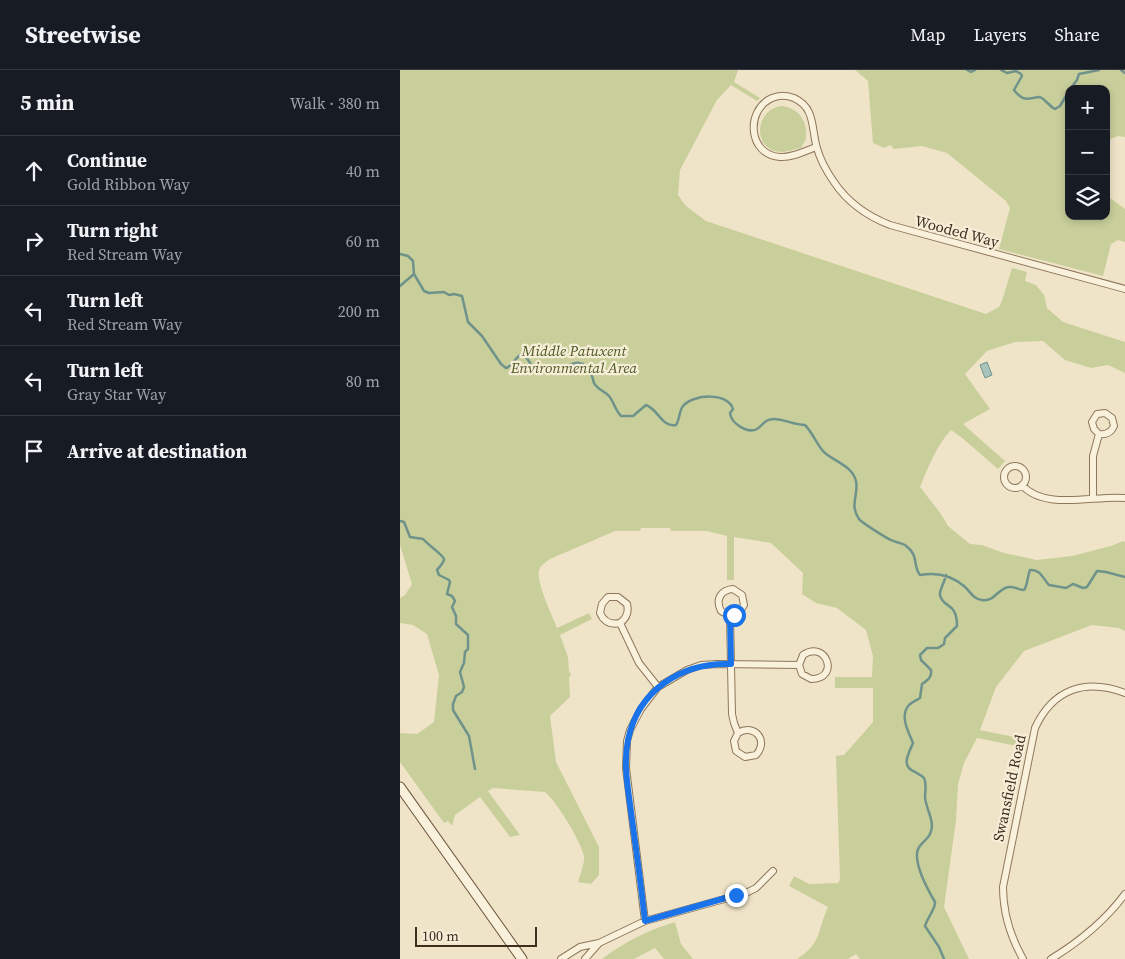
<!DOCTYPE html>
<meta charset="utf-8">
<style>
:root{--surface:#171b24;--page:#20242c;--text:#f1f3f6;--muted:#9ea1a6;--line:#363941}
body{margin:0;font-family:"Source Serif 4",serif;background:var(--page);color:var(--text)}
.controls{position:absolute;right:15px;top:15px;display:grid;overflow:hidden;border-radius:10px;box-shadow:0 2px 8px #0003}
.controls button{width:45px;height:45px;display:grid;place-items:center;padding:0;border:0;border-bottom:1px solid var(--line);background:var(--surface);color:var(--text);font:25px sans-serif}
.scale{position:absolute;left:15px;bottom:12px;width:122px;box-sizing:border-box;padding-left:5px;border:2px solid #3d2e20;border-top:0;font-size:14px;line-height:18px;white-space:nowrap;color:#3d2e20;-webkit-text-stroke:4px #f7eed8;paint-order:stroke}
.stop{position:absolute;width:15px;height:15px;margin:-11px;border:4px solid #1a73e8;border-radius:50%;background:#fff}
.stop.end{background:#1a73e8;border-color:#fff;box-shadow:0 1px 5px #0008}
.list{margin:0;padding:0;list-style:none}
h2{display:flex;justify-content:space-between;align-items:center;height:65px;margin:0;padding:0 20px;font-size:21px}
h2 small{font-size:16px;font-weight:400;color:var(--muted)}
.list li{display:grid;grid-template-columns:32px 1fr auto;gap:15px;align-items:center;box-sizing:border-box;height:70px;padding:0 20px;border-top:1px solid var(--line)}
.list b{display:block;font-size:19px;white-space:nowrap}
.list p{margin:0;font-size:16px;white-space:nowrap;color:var(--muted)}
.list em{font-size:16px;font-style:normal;color:var(--muted)}
.icon{flex:none;width:28px;height:28px;fill:none;stroke:currentColor;stroke-width:2;stroke-linecap:round;stroke-linejoin:round}
.map{position:relative;flex:none;width:725px;height:889px;overflow:hidden}
header{display:flex;align-items:center;gap:30px;box-sizing:border-box;height:70px;padding:0 25px;background:var(--surface);border-bottom:1px solid var(--line)}
header strong{font-size:24px}
nav{display:flex;gap:28px;margin-inline-start:auto;font-size:18px}
main{display:flex}
aside{flex:1;background:var(--surface)}
.map>svg:first-child{display:block}
.green{fill:#c9cf9b}
.water{fill:#a9c4bc;stroke:#6f938a}
.lines{fill:none;stroke-linecap:round;stroke-linejoin:round}
.stream{stroke:#6f938a;stroke-width:2.5}
.street-casing{stroke:#8d765c;stroke-width:8}
.secondary-casing{stroke:#6f573f;stroke-width:11}
.street{stroke:#faf1dc;stroke-width:6}
.secondary{stroke:#faf1dc;stroke-width:9}
.route{stroke:#1a73e8;stroke-width:6}
.labels{text-anchor:middle;dominant-baseline:central;stroke-width:4.5;stroke-linejoin:round;paint-order:stroke}
.street-label{font-size:15px;fill:#3d2e20;stroke:#f7eed8}
.park-label{font-size:15px;font-style:italic;fill:#4d5a26;stroke:#f7eed8}
</style>
<header>
<strong>Streetwise</strong>
<nav><a>Map</a><a>Layers</a><a>Share</a></nav>
</header>
<main>
<aside>
<h2>5 min<small>Walk · 380 m</small></h2>
<ul class="list">
<li><svg class="icon" aria-label="ahead" viewBox="0 0 24 24"><path d="M12 20V5M6 11l6-6 6 6"/></svg><div><b>Continue</b><p>Gold Ribbon Way</p></div><em>40 m</em></li>
<li><svg class="icon" aria-label="right" viewBox="0 0 24 24"><path d="M7 20v-9h11M14 6l5 5-5 5"/></svg><div><b>Turn right</b><p>Red Stream Way</p></div><em>60 m</em></li>
<li><svg class="icon" aria-label="left" viewBox="0 0 24 24"><path d="M17 20v-9H6M10 6l-5 5 5 5"/></svg><div><b>Turn left</b><p>Red Stream Way</p></div><em>200 m</em></li>
<li><svg class="icon" aria-label="left" viewBox="0 0 24 24"><path d="M17 20v-9H6M10 6l-5 5 5 5"/></svg><div><b>Turn left</b><p>Gray Star Way</p></div><em>80 m</em></li>
<li><svg class="icon" aria-label="arrive" viewBox="0 0 24 24"><path d="M6 21V4h12l-3 4 3 4H6"/></svg><div><b>Arrive at destination</b></div></li>
</ul>
</aside>
<div class="map">
<svg width="725" height="889" viewBox="0 0 725 889">
<rect width="100%" height="100%" fill="#f0e4c8"/>
<!-- green -->
<path class="green" d="M 0,0 L 338,0 L 334,12 L 360,28 L 357,31 L 331,15 L 317,30 L 280,100 L 278,125 L 286,136 L 306,151 L 586,244 L 599,237 L 602,231 L 612,198 L 627,202 L 625,211 L 636,215 L 644,225 L 647,238 L 663,252 L 725,272 L 725,303 L 708,295 L 691,298 L 665,290 L 643,271 L 615,272 L 587,281 L 565,304 L 590,339 L 563,354 L 605,391 L 598,399 L 561,367 L 551,360 C 536,376 528,398 520,417 L 541,444 L 548,456 L 570,474 L 582,475 L 604,483 L 637,490 L 672,486 L 711,476 L 723,471 L 725,472 L 725,561 L 719,558 L 692,555 L 624,581 L 596,617 L 580,660 L 619,668 L 617,676 L 577,668 L 564,693 L 558,714 L 556,750 L 544,837 L 569,889 L 460,889 L 456,884 L 448,889 L 397,889 C 422,873 417,861 428,837 L 389,816 L 394,806 L 409,814 L 438,813 L 440,809 L 436,686 L 444,685 L 473,652 L 473,618 L 435,618 L 435,607 L 472,607 L 473,586 L 466,560 L 437,538 L 416,533 L 402,524 L 403,503 L 371,473 L 334,467 L 334,510 L 327,510 L 327,466 L 307,461 L 271,461 L 270,458 L 241,458 L 240,461 L 215,461 L 150,489 C 146,492 141,495 139,500 C 136,512 152,545 157,558 L 189,543 L 192,549 L 160,565 L 168,587 L 169,601 L 171,605 L 169,608 L 170,627 L 150,646 L 156,692 L 199,777 L 199,805 L 191,814 L 178,812 C 180,805 185,793 184,786 C 180,770 157,732 145,722 L 93,718 L 88,721 L 120,765 L 110,767 L 80,727 L 55,745 L 52,756 L 48,751 L 44,753 L 0,692 L 0,663 L 17,664 L 34,652 L 39,605 L 27,564 L 13,555 L 0,553 L 0,528 L 5,525 L 12,514 L 0,475 Z
M 455,0 L 725,0 L 725,67 L 718,66 L 706,71 L 706,19 L 669,19 L 669,146 L 706,146 L 706,125 L 725,139 L 725,172 L 718,170 L 711,174 L 703,206 L 599,179 L 610,138 L 606,131 L 547,83 L 522,76 L 494,79 L 490,75 L 484,78 L 473,73 L 468,11 Z
M 381,36 C 397,37 408,50 406,67 C 406,70 403,74 401,78 C 394,79 388,82 381,82 C 353,81 353,41 381,36 Z
M 275,852 L 281,874 L 293,889 L 264,889 L 255,878 L 234,889 L 202,889 C 226,871 246,861 275,852 Z"/>
<!-- water -->
<path class="water" d="M 587,292 L 592,305 L 585,308 L 580,295 Z"/>
<g class="lines">
<!-- stream -->
<path class="stream" d="M 567,0 L 571,2 L 575,0
M 601,0 L 607,3 L 616,1 L 621,4 L 622,6 L 614,20 C 624,33 628,28 640,27 C 646,30 649,36 655,39 L 660,36 L 669,21
M 721,0 L 725,3
M 670,19 L 677,10 L 679,4 L 699,0
M 0,184 L 8,186 L 13,191 L 14,204 L 24,221 L 29,223 L 44,222 L 49,225 L 54,224 L 62,226 L 68,252 L 82,266 L 101,294 L 106,298 C 114,295 115,287 122,284 C 129,287 129,295 135,299 L 140,297 L 162,300 C 174,291 185,288 192,306 C 193,309 193,310 194,313 C 197,319 204,321 209,326 C 214,332 215,340 221,346 L 233,346 L 246,335 C 259,340 261,357 276,355 C 280,349 279,341 283,336 C 293,324 328,322 333,339 L 330,343 C 331,353 347,364 357,359 C 363,355 365,349 374,349 C 384,349 394,355 405,355 C 413,363 418,377 425,383 C 436,392 452,396 456,411 C 459,424 449,435 459,449 C 461,452 486,468 491,470 C 495,472 501,473 505,475 C 520,486 512,495 520,505 C 536,502 551,505 564,516 C 570,521 573,529 582,530 C 595,532 598,518 609,517 C 615,516 618,520 624,520 C 628,515 627,507 630,500 C 641,499 643,509 649,515 L 666,518 L 673,514 L 683,518 L 687,517 L 697,501 L 706,502 L 725,507
M 0,216 L 14,204
M 0,451 L 4,452 L 10,467 L 23,469 C 27,474 43,485 44,489 C 44,493 39,497 37,500 L 39,505 L 49,510 L 50,512 L 47,524 L 52,526 L 55,531 L 52,537 L 56,546 L 56,554 L 68,565 L 68,579 L 65,582 L 64,593 L 60,602 L 64,617 L 62,622 L 56,626 L 53,634 L 53,640 L 69,666 L 75,699
M 544,889 L 539,877 L 525,856 C 527,848 536,838 535,832 C 534,830 532,827 531,825 C 525,814 517,799 517,786 C 516,775 526,772 530,764 C 536,752 526,740 525,727 C 525,721 527,714 524,708 C 522,705 518,704 515,702 C 500,696 509,683 513,673 C 509,663 499,646 509,635 C 512,632 517,630 520,628 L 522,614 C 528,610 532,607 531,600 L 521,590 L 520,585 L 527,578 L 538,578 L 544,574 L 545,568 L 557,556 C 557,531 543,539 540,525 C 539,521 545,511 546,505"/>
<!-- street casing -->
<g class="street-casing">
<path id="street" d="M 416,77 C 405,81 392,88 380,87 C 348,85 345,40 372,28 C 379,25 387,25 394,28 C 416,38 411,59 417,78 C 420,89 427,102 434,112 C 448,133 467,146 490,155 L 725,219
M604 407a11 11 0 1 1 22 0a11 11 0 1 1-22 0Z
M 622,415 C 644,441 695,425 725,428
M 693,428 L 693,386 L 699,364 C 706,365 711,363 714,356 L 712,348 L 705,343 L 697,344 L 692,352 L 694,359 L 699,364
M 330,546 L 321,541 C 315,529 321,520 333,519 L 342,525 L 344,535 L 339,543 L 330,546 L 332,644 L 334,653 L 338,663 C 355,653 369,671 356,685 L 345,687 L 336,681 L 334,671 L 338,663
M 220,553 C 211,555 204,552 200,543 L 202,534 L 208,527 L 218,527 L 227,534 C 229,542 227,548 220,553 L 239,593 L 258,617
M 245,851 L 226,698 L 227,671 L 230,660 L 241,639 L 258,617 L 287,600 L 301,595 L 317,594 L 399,595 L 402,604 L 411,609 C 441,609 426,569 403,585 L 399,595
M 161,889 L 180,877 L 199,873 L 245,851 L 346,823 L 356,818 L 373,801
M 185,889 L 199,873
M 623,889 C 610,866 603,844 603,817 L 635,658 C 653,619 685,608 725,623
M 651,889 C 679,872 705,851 725,824"/>
</g>
<!-- secondary casing -->
<g class="secondary-casing">
<path id="secondary" d="M 0,717 L 122,889"/>
</g>
<!-- street -->
<use href="#street" class="street"/>
<!-- secondary -->
<use href="#secondary" class="secondary"/>
</g>
<g class="lines">
<!-- route -->
<path class="route" d="M 334,545 L 330,546 L 331,594 C 282,592 238,620 228,670 C 223,694 228,718 231,742 C 236,778 241,815 245,851 L 336,825"/>
</g>
<g class="labels">
<!-- street labels -->
<g class="street-label">
<text transform="translate(557 161) rotate(15)">Wooded Way</text>
<text transform="translate(609 718) rotate(-78)">Swansfield Road</text>
</g>
<!-- park labels -->
<g class="park-label">
<text x="174" y="280">Middle Patuxent<tspan x="174" dy="17">Environmental Area</tspan></text>
</g>
</g>
</svg>
<div class="controls">
<button>+</button>
<button>−</button>
<button><svg class="icon" aria-label="layers" viewBox="0 0 24 24"><path d="M12 4l9 5-9 5-9-5zM3 14l9 5 9-5"/></svg></button>
</div>
<div class="scale">100 m</div>
<div class="stop" style="left:334px;top:545px"></div>
<div class="stop end" style="left:336px;top:825px"></div>
</div>
</main>
